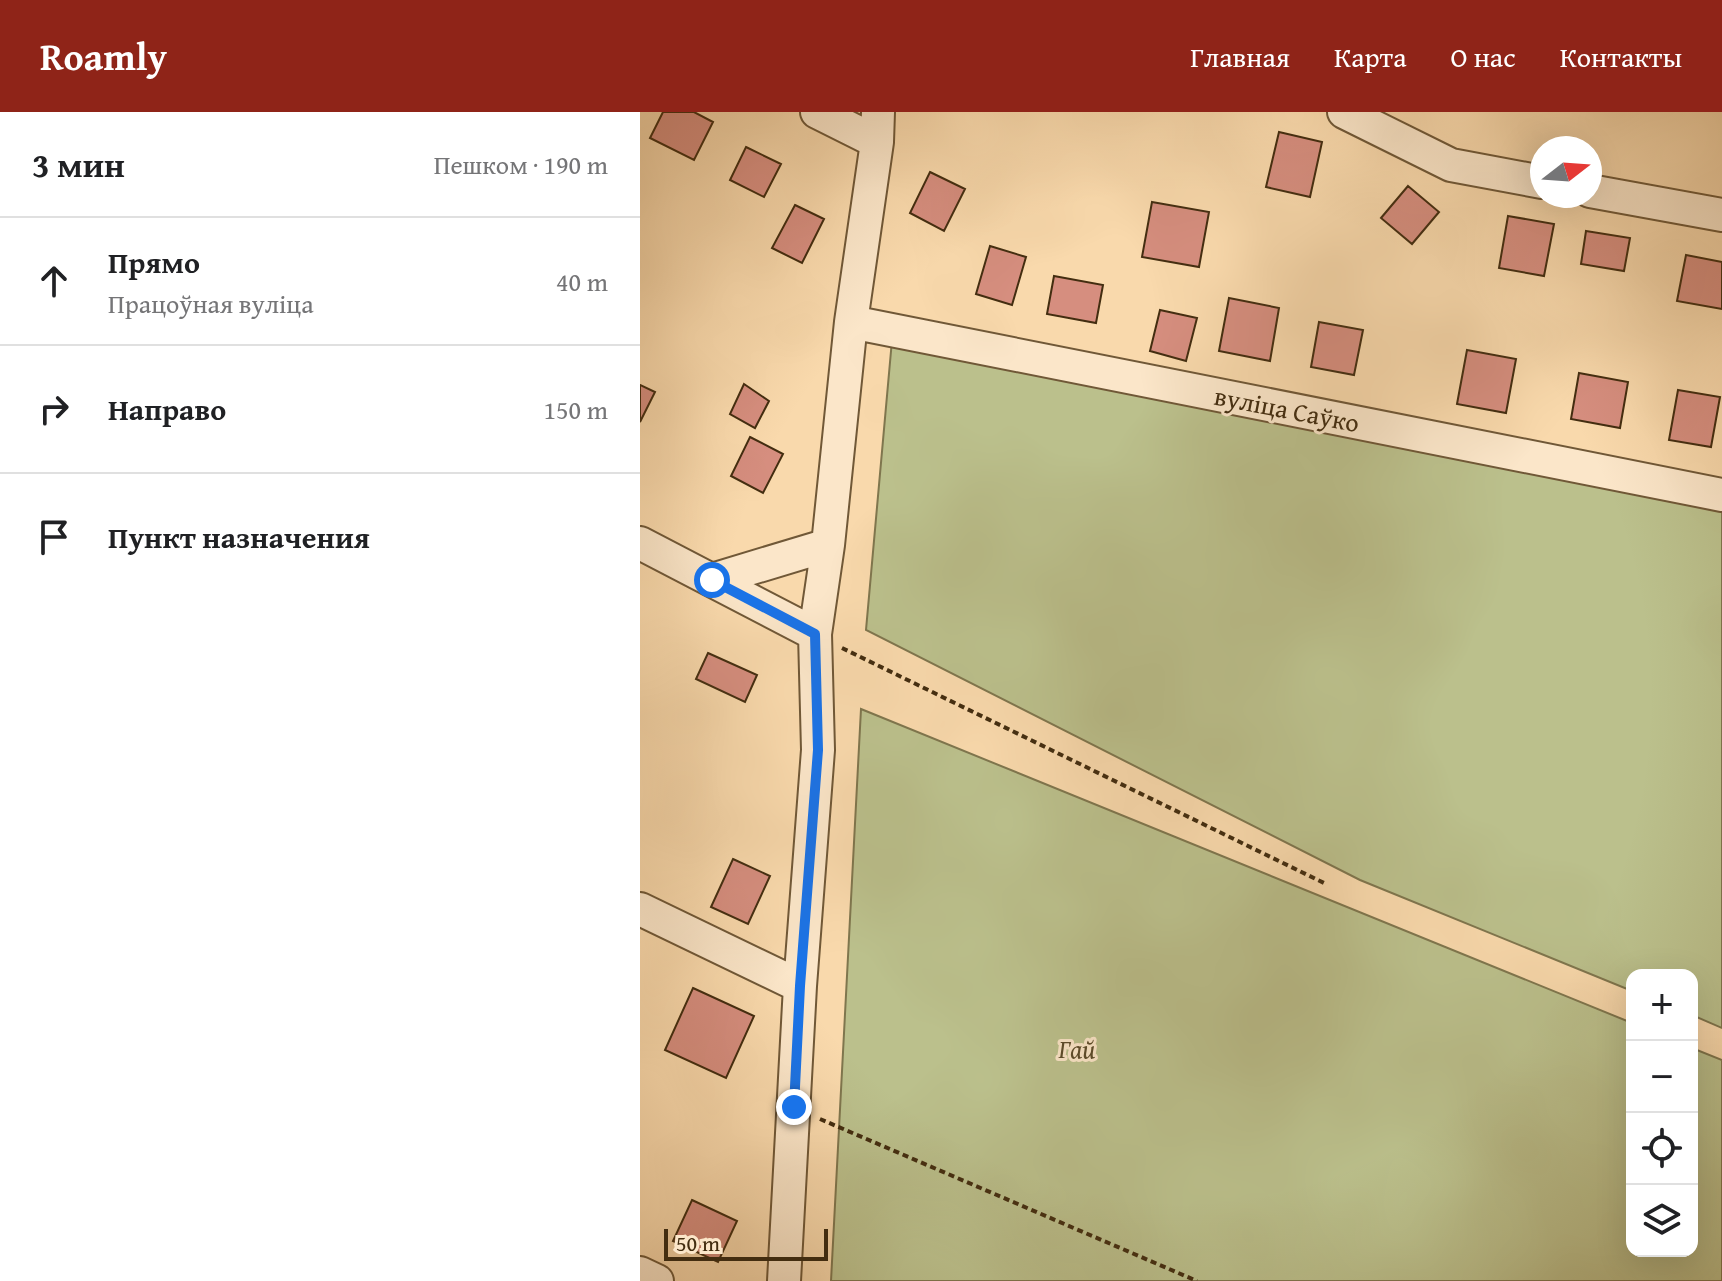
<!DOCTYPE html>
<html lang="ru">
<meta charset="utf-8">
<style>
:root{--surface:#fff;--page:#f2f2f2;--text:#202124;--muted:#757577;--line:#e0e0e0;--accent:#8f2418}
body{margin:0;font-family:"Gentium Book Plus",serif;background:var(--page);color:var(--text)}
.controls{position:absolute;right:24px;bottom:24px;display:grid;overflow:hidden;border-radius:16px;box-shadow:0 8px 32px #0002}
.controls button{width:72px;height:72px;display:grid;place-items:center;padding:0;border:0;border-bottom:2px solid var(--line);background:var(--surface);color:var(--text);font:40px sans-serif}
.compass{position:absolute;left:890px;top:24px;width:72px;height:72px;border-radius:50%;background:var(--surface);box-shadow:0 8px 32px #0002;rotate:73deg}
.scale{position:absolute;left:24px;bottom:20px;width:164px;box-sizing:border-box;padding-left:8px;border:4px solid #432d10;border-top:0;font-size:22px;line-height:28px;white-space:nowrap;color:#432d10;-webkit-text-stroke:6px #fbe6c9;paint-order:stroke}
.stop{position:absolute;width:24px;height:24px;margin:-18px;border:6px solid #1a73e8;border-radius:50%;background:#fff}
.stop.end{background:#1a73e8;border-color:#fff;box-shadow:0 2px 8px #0008}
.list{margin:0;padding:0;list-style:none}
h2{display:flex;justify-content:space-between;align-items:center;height:104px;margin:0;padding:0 32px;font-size:34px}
h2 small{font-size:26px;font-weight:400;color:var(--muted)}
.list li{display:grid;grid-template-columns:52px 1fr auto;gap:24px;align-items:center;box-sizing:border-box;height:128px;padding:0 32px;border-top:2px solid var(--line)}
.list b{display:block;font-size:30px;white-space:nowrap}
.list p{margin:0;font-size:26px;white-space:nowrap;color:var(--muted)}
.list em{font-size:26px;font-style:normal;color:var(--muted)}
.icon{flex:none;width:44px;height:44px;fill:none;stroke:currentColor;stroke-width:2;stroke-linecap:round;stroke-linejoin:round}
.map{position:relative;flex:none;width:1082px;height:1169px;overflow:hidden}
header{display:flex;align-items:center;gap:48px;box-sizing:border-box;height:112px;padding:0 40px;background:var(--accent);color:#fff}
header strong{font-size:38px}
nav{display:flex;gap:44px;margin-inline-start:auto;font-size:28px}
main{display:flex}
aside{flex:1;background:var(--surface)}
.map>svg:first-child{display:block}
.green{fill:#bbc08c;stroke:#7f764e;stroke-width:2}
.building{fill:#d68e7f;stroke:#432d10;stroke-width:2}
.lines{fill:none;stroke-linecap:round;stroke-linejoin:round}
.minor-casing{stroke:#705837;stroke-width:36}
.path{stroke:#432d10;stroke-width:4;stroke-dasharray:6 4;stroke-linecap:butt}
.minor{stroke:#fbe6c9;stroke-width:32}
.route{stroke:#1a73e8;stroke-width:10}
.labels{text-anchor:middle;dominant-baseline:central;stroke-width:6;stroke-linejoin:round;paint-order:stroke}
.street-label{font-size:26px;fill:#432d10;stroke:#fbe6c9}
.park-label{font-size:26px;font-style:italic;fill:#5b4a29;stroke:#fbe6c9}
</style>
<header>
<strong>Roamly</strong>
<nav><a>Главная</a><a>Карта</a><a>О нас</a><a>Контакты</a></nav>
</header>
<main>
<aside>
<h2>3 мин<small>Пешком · 190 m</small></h2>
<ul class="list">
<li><svg class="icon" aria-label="ahead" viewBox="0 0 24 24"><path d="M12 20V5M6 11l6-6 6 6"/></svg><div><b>Прямо</b><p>Працоўная вуліца</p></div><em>40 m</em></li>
<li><svg class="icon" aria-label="right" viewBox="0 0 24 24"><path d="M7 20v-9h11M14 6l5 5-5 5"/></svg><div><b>Направо</b></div><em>150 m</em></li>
<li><svg class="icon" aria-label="arrive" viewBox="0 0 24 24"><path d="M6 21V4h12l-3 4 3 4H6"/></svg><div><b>Пункт назначения</b></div></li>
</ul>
</aside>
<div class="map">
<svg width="1082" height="1169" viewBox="0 0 1082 1169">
<rect width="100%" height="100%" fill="#f9d9ac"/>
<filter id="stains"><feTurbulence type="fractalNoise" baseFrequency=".0025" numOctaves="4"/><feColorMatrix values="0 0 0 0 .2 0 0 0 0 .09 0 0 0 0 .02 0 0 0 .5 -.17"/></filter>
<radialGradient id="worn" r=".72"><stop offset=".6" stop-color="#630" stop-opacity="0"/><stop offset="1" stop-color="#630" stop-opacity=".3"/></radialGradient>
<!-- green -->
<path class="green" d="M 252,228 L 1082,396 L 1082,916 L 1052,903 L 1052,863 L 992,863 L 992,879 L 720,768 L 226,518 Z
M 221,597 L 992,911 L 992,1139 L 1052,1139 L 1052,936 L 1082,948 L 1082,1169 L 191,1169 Z"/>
<!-- building -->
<path class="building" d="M 23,0 L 54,0 L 73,10 L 54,48 L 10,26 Z
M 639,20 L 682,30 L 670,85 L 626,75 Z
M 106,35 L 141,52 L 124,85 L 90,68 Z
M 290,60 L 325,77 L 304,119 L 270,101 Z
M 768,74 L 799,100 L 772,132 L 741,106 Z
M 512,90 L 569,100 L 559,155 L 502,145 Z
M 155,93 L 184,107 L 162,151 L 132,136 Z
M 868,104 L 914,112 L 904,164 L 859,156 Z
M 946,119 L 990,126 L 984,159 L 941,152 Z
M 350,134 L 386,145 L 372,193 L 336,182 Z
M 1046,143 L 1082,150 L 1082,197 L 1037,189 Z
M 414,164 L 463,173 L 456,211 L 407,202 Z
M 589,186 L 639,196 L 630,249 L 579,239 Z
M 520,198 L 557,206 L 546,249 L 510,239 Z
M 679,210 L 723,218 L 714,263 L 671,255 Z
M 827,238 L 876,247 L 866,301 L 817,292 Z
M 939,261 L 988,270 L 980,316 L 931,307 Z
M 104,272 L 129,289 L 115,316 L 90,302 Z
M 0,273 L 15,280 L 0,310 Z
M 1038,278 L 1080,285 L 1071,335 L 1029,328 Z
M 110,325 L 143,342 L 123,381 L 91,364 Z
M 68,541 L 117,563 L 105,590 L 56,567 Z
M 93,747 L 130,764 L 108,812 L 71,795 Z
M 53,876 L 114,904 L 86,966 L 25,938 Z
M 52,1088 L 97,1109 L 78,1150 L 33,1129 Z"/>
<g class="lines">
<!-- minor casing -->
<g class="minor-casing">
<path id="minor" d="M 177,0 L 237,30
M 704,0 L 811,53 L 902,70
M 950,79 L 1082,103
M 211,210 L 1082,383
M 0,431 L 175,522
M 72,468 L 188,433
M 0,797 L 160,874
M 0,1161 L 17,1169
M 144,1169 L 160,874 L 178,638 L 175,522 L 188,433 L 211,210 L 237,30 L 238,0"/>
</g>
<!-- path -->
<path class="path" d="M 202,536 L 684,771
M 180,1007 L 557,1169"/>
<!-- minor -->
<use href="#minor" class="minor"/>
</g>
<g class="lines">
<!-- route -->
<path class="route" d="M 72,468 L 175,522 L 178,638 L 160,874 L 154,995"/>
</g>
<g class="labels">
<!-- street labels -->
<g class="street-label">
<text transform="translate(647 297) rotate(11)">вуліца Саўко</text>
</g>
<!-- park labels -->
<g class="park-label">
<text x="437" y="936">Гай</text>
</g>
</g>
<rect width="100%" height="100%" filter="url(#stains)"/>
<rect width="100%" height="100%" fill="url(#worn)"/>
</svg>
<div class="controls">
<button>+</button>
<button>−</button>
<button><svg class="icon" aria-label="locate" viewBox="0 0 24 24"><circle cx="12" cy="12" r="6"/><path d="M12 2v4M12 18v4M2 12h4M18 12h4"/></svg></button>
<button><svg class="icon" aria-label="layers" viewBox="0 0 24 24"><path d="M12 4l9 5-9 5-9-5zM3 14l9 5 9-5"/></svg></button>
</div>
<svg class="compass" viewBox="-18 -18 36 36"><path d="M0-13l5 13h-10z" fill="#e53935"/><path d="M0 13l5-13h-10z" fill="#757577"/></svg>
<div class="scale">50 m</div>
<div class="stop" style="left:72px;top:468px"></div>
<div class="stop end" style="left:154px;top:995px"></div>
</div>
</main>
